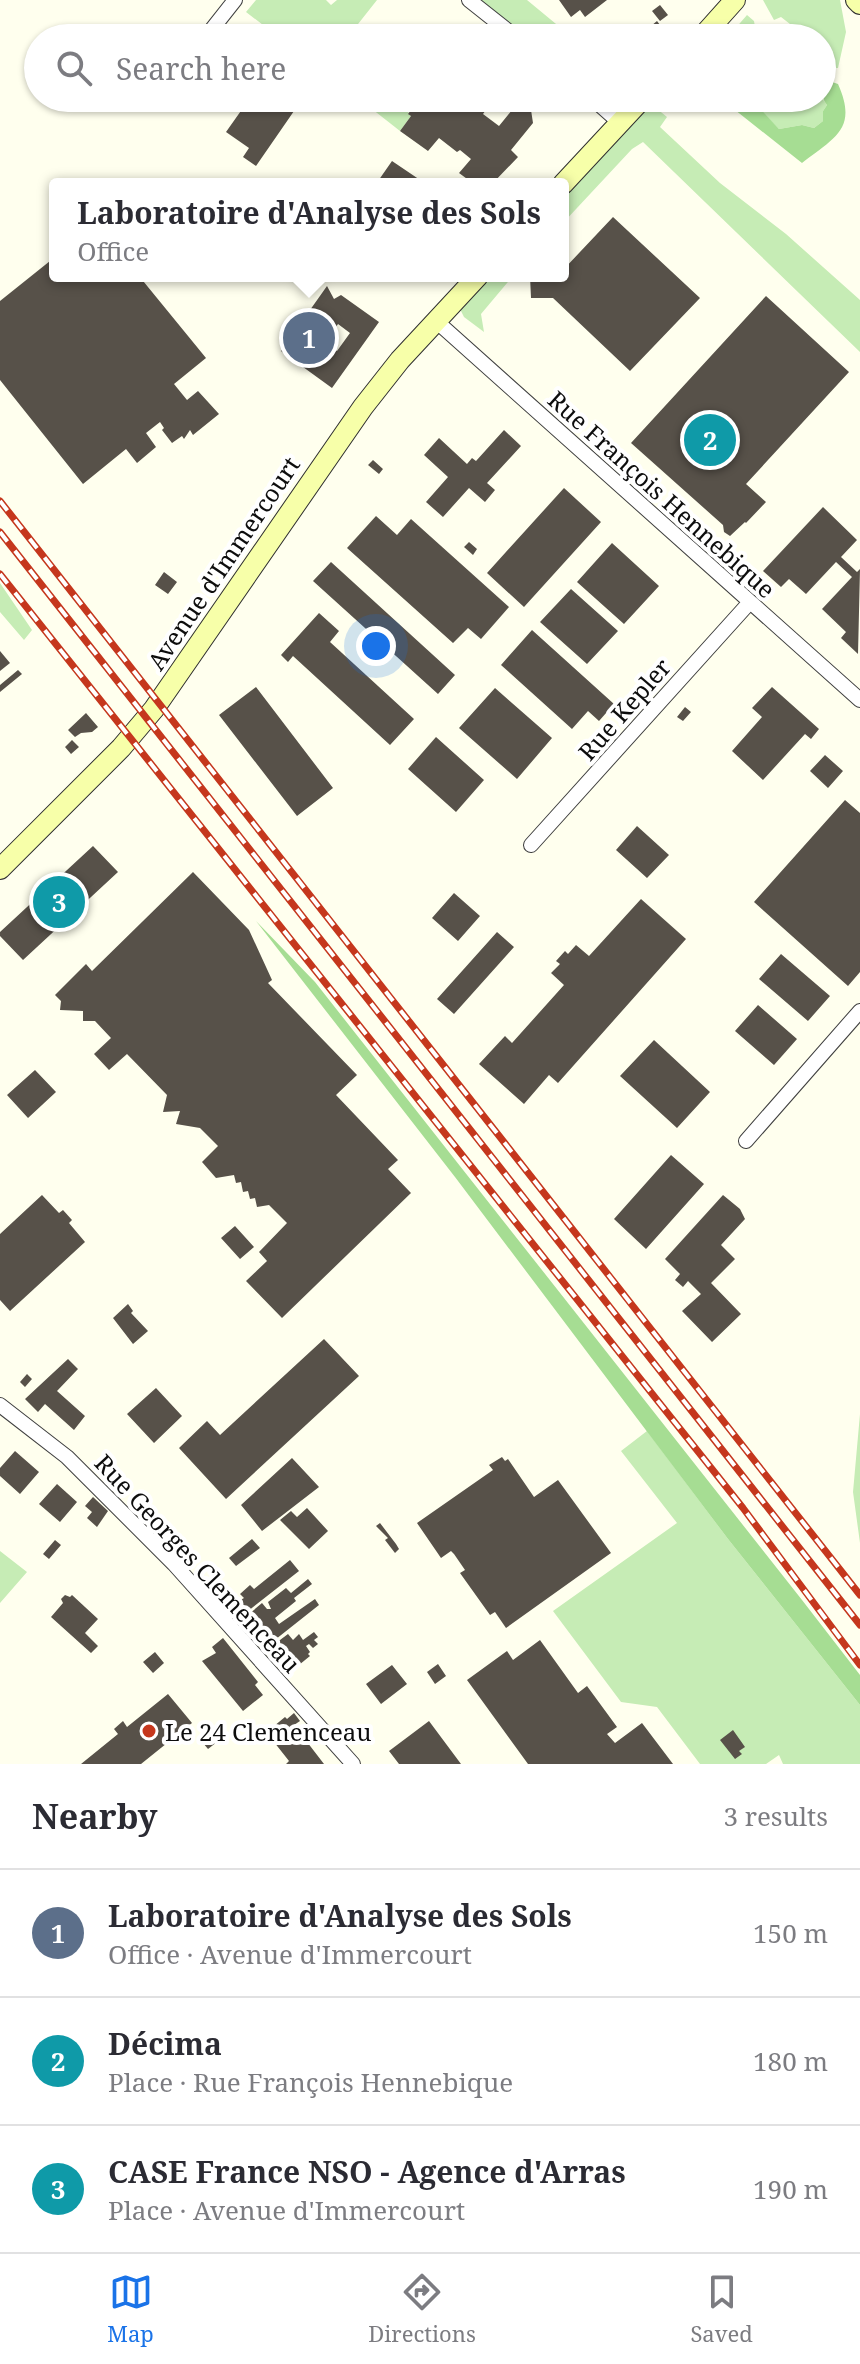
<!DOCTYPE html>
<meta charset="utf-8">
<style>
:root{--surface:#fff;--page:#f7f7f7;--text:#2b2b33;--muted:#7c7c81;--line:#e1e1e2;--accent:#1a73e8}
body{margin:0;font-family:"Noto Serif",serif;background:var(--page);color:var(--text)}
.you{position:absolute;left:376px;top:646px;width:28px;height:28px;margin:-20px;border:6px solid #fff;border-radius:50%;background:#1a73e8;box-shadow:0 0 0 12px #1a73e833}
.badge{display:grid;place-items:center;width:52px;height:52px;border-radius:50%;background:var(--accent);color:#fff;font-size:26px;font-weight:700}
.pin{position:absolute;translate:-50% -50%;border:4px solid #fff;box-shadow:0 2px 8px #0006}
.popup{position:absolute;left:49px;top:178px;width:520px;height:104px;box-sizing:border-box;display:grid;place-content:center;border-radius:8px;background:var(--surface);filter:drop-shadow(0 2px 6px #0005);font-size:26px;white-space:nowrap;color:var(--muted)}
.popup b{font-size:30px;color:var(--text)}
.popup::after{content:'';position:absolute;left:50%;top:100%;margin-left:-16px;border:16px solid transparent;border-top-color:var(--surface)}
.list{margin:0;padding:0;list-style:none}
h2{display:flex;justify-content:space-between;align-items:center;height:104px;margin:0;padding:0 32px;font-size:34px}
h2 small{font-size:26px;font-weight:400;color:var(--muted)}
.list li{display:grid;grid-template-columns:52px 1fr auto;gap:24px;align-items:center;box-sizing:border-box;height:128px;padding:0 32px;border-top:2px solid var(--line)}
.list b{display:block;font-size:30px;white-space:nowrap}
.list p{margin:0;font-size:26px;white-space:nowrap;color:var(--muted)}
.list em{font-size:26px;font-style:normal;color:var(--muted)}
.icon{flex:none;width:44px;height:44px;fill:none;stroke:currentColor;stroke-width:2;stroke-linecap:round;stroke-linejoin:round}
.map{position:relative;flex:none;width:860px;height:1764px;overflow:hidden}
.search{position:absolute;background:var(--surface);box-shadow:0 2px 6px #0004;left:24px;right:24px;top:24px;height:88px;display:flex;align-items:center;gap:20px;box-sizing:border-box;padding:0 28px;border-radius:44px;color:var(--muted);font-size:30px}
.sheet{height:488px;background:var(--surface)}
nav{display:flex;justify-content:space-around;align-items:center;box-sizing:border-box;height:112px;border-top:2px solid var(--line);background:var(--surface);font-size:22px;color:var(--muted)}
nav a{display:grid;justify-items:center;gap:4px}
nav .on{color:var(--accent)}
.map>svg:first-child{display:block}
.green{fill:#c6ecb5}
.forest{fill:#a6dd93}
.building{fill:#575149;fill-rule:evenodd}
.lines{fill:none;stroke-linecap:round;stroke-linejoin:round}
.street-casing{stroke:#404040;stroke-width:16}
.secondary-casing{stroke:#2f2f2f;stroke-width:22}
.street{stroke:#fff;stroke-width:14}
.secondary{stroke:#f7ffa9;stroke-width:20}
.rail-casing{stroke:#c5371d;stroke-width:7}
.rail{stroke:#fff;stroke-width:4;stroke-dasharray:12;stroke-linecap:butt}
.poi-dot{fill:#c5371d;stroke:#fff;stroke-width:3}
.labels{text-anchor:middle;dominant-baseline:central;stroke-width:8;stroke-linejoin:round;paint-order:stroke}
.street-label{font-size:24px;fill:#0d0d0d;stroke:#fff}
.poi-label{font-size:24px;fill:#0d0d0d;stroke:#fff;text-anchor:start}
</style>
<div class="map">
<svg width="860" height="1764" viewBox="0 0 860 1764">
<rect width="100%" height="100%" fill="#ffe"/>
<!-- green -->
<path class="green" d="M 256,0 L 326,0 L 331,5 L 337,0 L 377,0 L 347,38 L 280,38 L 246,12 Z
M 469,0 L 527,0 L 573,38 L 517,38 Z
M 763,0 L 840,0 L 846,32 L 838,68 L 833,68 L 822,50 L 822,38 L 808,38 L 781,17 L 774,20 Z
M 747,15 L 754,21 L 756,33 L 745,32 L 743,38 L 727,38 Z
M 394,26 L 415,31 L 410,38 L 396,35 L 394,38 L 377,38 L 384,30 Z
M 358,98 L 399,98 L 412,109 L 408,113 L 411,116 L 400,131 Z
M 757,98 L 822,98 L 827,105 L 823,111 L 823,121 L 814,128 L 802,125 L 779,129 L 755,105 Z
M 656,108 L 667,117 L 660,127 L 720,183 L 786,234 L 860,300 L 860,352 L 643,142 L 632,149 L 563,223 L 563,196 L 645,109 Z
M 490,276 L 513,276 L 481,314 L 484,332 L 464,317 L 460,309 Z
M 0,583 L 32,630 L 24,640 L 0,612 Z
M 860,1414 L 860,1543 L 853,1492 Z
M 647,1431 L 728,1539 L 860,1705 L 860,1764 L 783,1764 L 779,1755 L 766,1764 L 700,1764 L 657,1707 L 621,1702 L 553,1611 L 677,1523 L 621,1451 Z
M 0,1551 L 27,1572 L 0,1603 Z"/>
<!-- forest -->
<path class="forest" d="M 826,80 L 838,84 C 858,129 835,137 802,163 L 720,98 L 750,98 L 779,129 L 802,125 L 814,128 L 823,121 L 823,111 L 827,105 C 820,96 822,90 826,80 Z
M 256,921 L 315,982 L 802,1600 L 860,1675 L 860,1705 L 728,1539 L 455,1177 Z"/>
<!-- building -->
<path class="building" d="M 559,0 L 607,0 L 585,17 L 580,10 L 571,17 Z
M 660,5 L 668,15 L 660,21 L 652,11 Z
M 657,21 L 663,29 L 657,34 L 651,26 Z
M 250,98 L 303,98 L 256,166 L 243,157 L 249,148 L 226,132 Z
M 426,98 L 502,98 L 496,107 L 491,103 L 483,114 L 499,126 L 512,110 L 522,105 L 531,110 L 533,123 L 511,150 L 518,157 L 492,184 L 474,184 L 459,173 L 471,159 L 460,150 L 457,152 L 439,138 L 428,151 L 400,131 L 411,116 L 408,114 L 418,101 L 422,104 Z
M 392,161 L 426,184 L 376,184 Z
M 613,217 L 700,298 L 630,371 L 553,298 L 531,298 L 530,276 L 563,276 L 563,270 Z
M 55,257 L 55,276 L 139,276 L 206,358 L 174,384 L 187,400 L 198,391 L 219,414 L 193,435 L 190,430 L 184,439 L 182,436 L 172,443 L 162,430 L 164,428 L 160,422 L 146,433 L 156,447 L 137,463 L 126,449 L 83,484 L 0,380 L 0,301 Z
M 327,286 L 334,299 L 341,295 L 379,322 L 332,388 L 281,351 ZM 338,324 L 350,333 L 337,351 L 325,343 Z
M 766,296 L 849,372 L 746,484 L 766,502 L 746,523 L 745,522 L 730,536 L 724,532 L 723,525 L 631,443 Z
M 504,430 L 521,446 L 487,483 L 495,490 L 485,502 L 469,488 L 443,517 L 426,502 L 448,477 L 424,455 L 439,438 L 467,464 L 472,458 L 476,461 Z
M 373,460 L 383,469 L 379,474 L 368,465 Z
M 564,488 L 601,522 L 524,607 L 487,573 Z
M 823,507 L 857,540 L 841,557 L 857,572 L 860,569 L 858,654 L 841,638 L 846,632 L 822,609 L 852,577 L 836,562 L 806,594 L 789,579 L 781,587 L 763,571 Z
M 376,516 L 397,535 L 411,519 L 509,607 L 481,639 L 468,628 L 453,643 L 347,548 Z
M 469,542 L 477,549 L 473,555 L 464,547 Z
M 612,543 L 659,586 L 624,624 L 577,582 Z
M 331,562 L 455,675 L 438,694 L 313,581 Z
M 164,572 L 177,582 L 168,594 L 155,585 Z
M 571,589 L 618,631 L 587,664 L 540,622 Z
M 319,613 L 339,631 L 330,642 L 414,719 L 390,745 L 293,656 L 288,662 L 281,655 Z
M 532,630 L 614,704 L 599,721 L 588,711 L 572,729 L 501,665 Z
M 0,651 L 10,663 L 0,671 Z
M 18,670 L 22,674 L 0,692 L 0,685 Z
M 256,687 L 333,788 L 297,816 L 219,715 Z
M 772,687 L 819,729 L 811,739 L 805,734 L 763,780 L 732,751 L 762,717 L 752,708 Z
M 495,688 L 552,738 L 517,779 L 459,728 Z
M 685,707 L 691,712 L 683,721 L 677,717 Z
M 86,713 L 98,727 L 92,732 L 81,733 L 75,737 L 68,730 Z
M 436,737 L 484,780 L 456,812 L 408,769 Z
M 72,740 L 79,747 L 71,754 L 65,747 Z
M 825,755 L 843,771 L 828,788 L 810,771 Z
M 845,800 L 860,813 L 860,972 L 848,986 L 754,902 Z
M 637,826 L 669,855 L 647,878 L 616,850 Z
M 93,846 L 118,872 L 23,960 L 0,936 L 0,932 Z
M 193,872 L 249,930 L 272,980 L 268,983 L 357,1075 L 336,1095 L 398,1160 L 388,1169 L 411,1193 L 282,1318 L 246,1281 L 267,1261 L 259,1252 L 287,1223 L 269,1205 L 257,1207 L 255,1198 L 250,1199 L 248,1191 L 243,1192 L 241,1182 L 236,1183 L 234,1175 L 216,1178 L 202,1162 L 218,1146 L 200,1128 L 176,1124 L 180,1111 L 163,1112 L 167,1095 L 127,1054 L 109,1070 L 94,1054 L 111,1038 L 95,1021 L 83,1021 L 83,1011 L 60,1010 L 61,1001 L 55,995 L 86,964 L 92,971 Z
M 454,893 L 480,916 L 458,941 L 432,918 Z
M 641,899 L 686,939 L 558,1083 L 549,1075 L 524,1104 L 479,1064 L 505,1036 L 512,1043 L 564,985 L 551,973 L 560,964 L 556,961 L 565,951 L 568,954 L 576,945 L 589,956 Z
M 497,932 L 514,947 L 454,1014 L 437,999 Z
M 781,954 L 830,996 L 808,1021 L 759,979 Z
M 758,1005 L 797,1039 L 774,1065 L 735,1031 Z
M 654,1040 L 710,1092 L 677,1128 L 620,1076 Z
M 35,1070 L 56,1092 L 28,1118 L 7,1095 Z
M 671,1155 L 704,1184 L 646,1249 L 614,1219 Z
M 42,1195 L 59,1213 L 63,1210 L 72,1220 L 69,1223 L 85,1242 L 10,1311 L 0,1300 L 0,1234 Z
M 723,1195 L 740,1209 L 745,1219 L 721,1245 L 735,1259 L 711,1283 L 741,1314 L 712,1342 L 682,1311 L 701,1294 L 688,1281 L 683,1287 L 675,1280 L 680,1274 L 665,1259 Z
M 235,1226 L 254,1247 L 240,1259 L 221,1238 Z
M 128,1304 L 133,1311 L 131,1313 L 148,1331 L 133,1344 L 113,1318 Z
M 324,1339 L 359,1376 L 226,1499 L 179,1448 L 207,1421 L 220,1435 Z
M 68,1359 L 78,1369 L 57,1391 L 85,1416 L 74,1430 L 45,1404 L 38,1412 L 25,1399 Z
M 27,1374 L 32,1379 L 25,1387 L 20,1382 Z
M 156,1388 L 182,1416 L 154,1443 L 127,1414 Z
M 15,1451 L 39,1472 L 20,1494 L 0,1476 L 0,1468 Z
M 502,1457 L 505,1461 L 508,1459 L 534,1497 L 558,1480 L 611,1553 L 506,1628 L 495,1612 L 490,1615 L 460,1573 L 465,1570 L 454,1554 L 451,1551 L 441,1558 L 417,1523 L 493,1470 L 489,1465 Z
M 292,1458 L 319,1487 L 262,1531 L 241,1505 Z
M 57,1484 L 77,1502 L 60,1522 L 39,1504 Z
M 93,1497 L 108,1511 L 97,1527 L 87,1518 L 92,1512 L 85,1506 Z
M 307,1508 L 328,1531 L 309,1549 L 280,1520 L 291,1511 L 297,1517 Z
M 380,1523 L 396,1544 L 399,1549 L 395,1553 L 385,1540 L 388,1538 L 376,1526 Z
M 252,1539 L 260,1548 L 236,1566 L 229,1558 Z
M 55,1540 L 61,1545 L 49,1559 L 43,1554 Z
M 290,1560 L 299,1571 L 248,1611 L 239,1601 L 244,1598 L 240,1594 L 250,1585 L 254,1589 Z
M 308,1579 L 312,1584 L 294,1598 L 296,1601 L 275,1618 L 279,1624 L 315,1599 L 319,1605 L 271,1643 L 248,1615 L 262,1603 L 267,1609 L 271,1609 L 268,1602 L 286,1588 L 291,1593 Z
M 65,1595 L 70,1597 L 72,1595 L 98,1619 L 85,1633 L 98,1646 L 91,1653 L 51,1617 L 63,1603 L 61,1599 Z
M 314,1632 L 318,1637 L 314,1640 L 318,1644 L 313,1648 L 309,1644 L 306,1646 L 310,1652 L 308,1654 L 310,1656 L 294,1669 L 278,1650 L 281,1648 L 276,1643 L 288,1634 L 293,1640 L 299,1634 L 303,1640 Z
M 223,1638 L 258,1682 L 255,1685 L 263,1695 L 243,1711 L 202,1661 L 216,1653 L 212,1647 Z
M 540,1640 L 578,1693 L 587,1686 L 617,1727 L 607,1734 L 615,1743 L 642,1723 L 673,1764 L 528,1764 L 467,1680 L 507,1651 L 513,1660 Z
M 155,1652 L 164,1663 L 153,1673 L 143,1662 Z
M 438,1664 L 446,1676 L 435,1684 L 427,1672 Z
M 392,1665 L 407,1684 L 381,1704 L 366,1684 Z
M 168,1694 L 192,1723 L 141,1764 L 81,1764 L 118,1734 L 114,1729 L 123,1721 L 127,1727 Z
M 294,1713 L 300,1721 L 294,1725 L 324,1764 L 286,1764 L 289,1761 L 274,1742 L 270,1745 L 262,1736 L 285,1717 L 287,1719 Z
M 429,1721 L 461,1764 L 399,1764 L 389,1751 Z
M 221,1729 L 226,1735 L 208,1749 L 203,1743 Z
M 733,1730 L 745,1747 L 739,1751 L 742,1754 L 735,1759 L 720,1740 Z"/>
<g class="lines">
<!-- street casing -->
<g class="street-casing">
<path id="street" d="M 469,0 L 517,38
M 205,38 L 235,0
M 592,98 L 619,122
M 435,320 L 860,700
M 531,845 L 750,602
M 746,1141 L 860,1011
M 0,1405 L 67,1457 L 174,1564 L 353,1764"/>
</g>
<!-- secondary casing -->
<g class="secondary-casing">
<path id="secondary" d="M 856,0 L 860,4
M 701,38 L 735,0
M 563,184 L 643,98
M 0,869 L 121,748 L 154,709 L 363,407 L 400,360 L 478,276"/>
</g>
<!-- street -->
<use href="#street" class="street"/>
<!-- secondary -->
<use href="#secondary" class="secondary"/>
<!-- rail casing -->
<g class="rail-casing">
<path id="rail" d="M 0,501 L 860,1595
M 0,532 L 860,1625
M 0,574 L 743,1508 L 860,1665"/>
</g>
<!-- rail -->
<use href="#rail" class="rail"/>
</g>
<!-- markers -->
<circle class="poi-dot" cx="149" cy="1731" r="8"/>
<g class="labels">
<!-- street labels -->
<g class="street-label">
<text transform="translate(662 494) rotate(42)">Rue François Hennebique</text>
<text transform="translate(223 563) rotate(-56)">Avenue d'Immercourt</text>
<text transform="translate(624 709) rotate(-49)">Rue Kepler</text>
<text transform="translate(198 1563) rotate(47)">Rue Georges Clemenceau</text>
</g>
<!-- poi labels -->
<g class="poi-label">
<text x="165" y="1731">Le 24 Clemenceau</text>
</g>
</g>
</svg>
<div class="you"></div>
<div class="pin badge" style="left:309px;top:338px;background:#5c6f8a">1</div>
<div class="popup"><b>Laboratoire d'Analyse des Sols</b>Office</div>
<div class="pin badge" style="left:710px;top:440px;background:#0f9aa8">2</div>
<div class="pin badge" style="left:59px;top:902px;background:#0f9aa8">3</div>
<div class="search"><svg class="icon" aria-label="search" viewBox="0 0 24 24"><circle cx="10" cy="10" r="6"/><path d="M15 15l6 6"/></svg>Search here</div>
</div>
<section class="sheet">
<h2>Nearby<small>3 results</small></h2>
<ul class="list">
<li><span class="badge" style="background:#5c6f8a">1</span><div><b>Laboratoire d'Analyse des Sols</b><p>Office · Avenue d'Immercourt</p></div><em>150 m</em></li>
<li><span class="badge" style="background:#0f9aa8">2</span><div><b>Décima</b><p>Place · Rue François Hennebique</p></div><em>180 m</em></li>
<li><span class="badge" style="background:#0f9aa8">3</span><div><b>CASE France NSO - Agence d'Arras</b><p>Place · Avenue d'Immercourt</p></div><em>190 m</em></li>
</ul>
</section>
<nav>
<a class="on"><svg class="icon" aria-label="map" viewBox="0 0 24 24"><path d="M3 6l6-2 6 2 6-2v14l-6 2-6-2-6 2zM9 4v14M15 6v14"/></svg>Map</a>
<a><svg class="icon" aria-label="directions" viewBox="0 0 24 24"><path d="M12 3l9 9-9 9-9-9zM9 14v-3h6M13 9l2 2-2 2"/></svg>Directions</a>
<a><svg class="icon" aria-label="saved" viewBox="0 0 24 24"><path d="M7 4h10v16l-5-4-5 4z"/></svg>Saved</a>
</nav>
